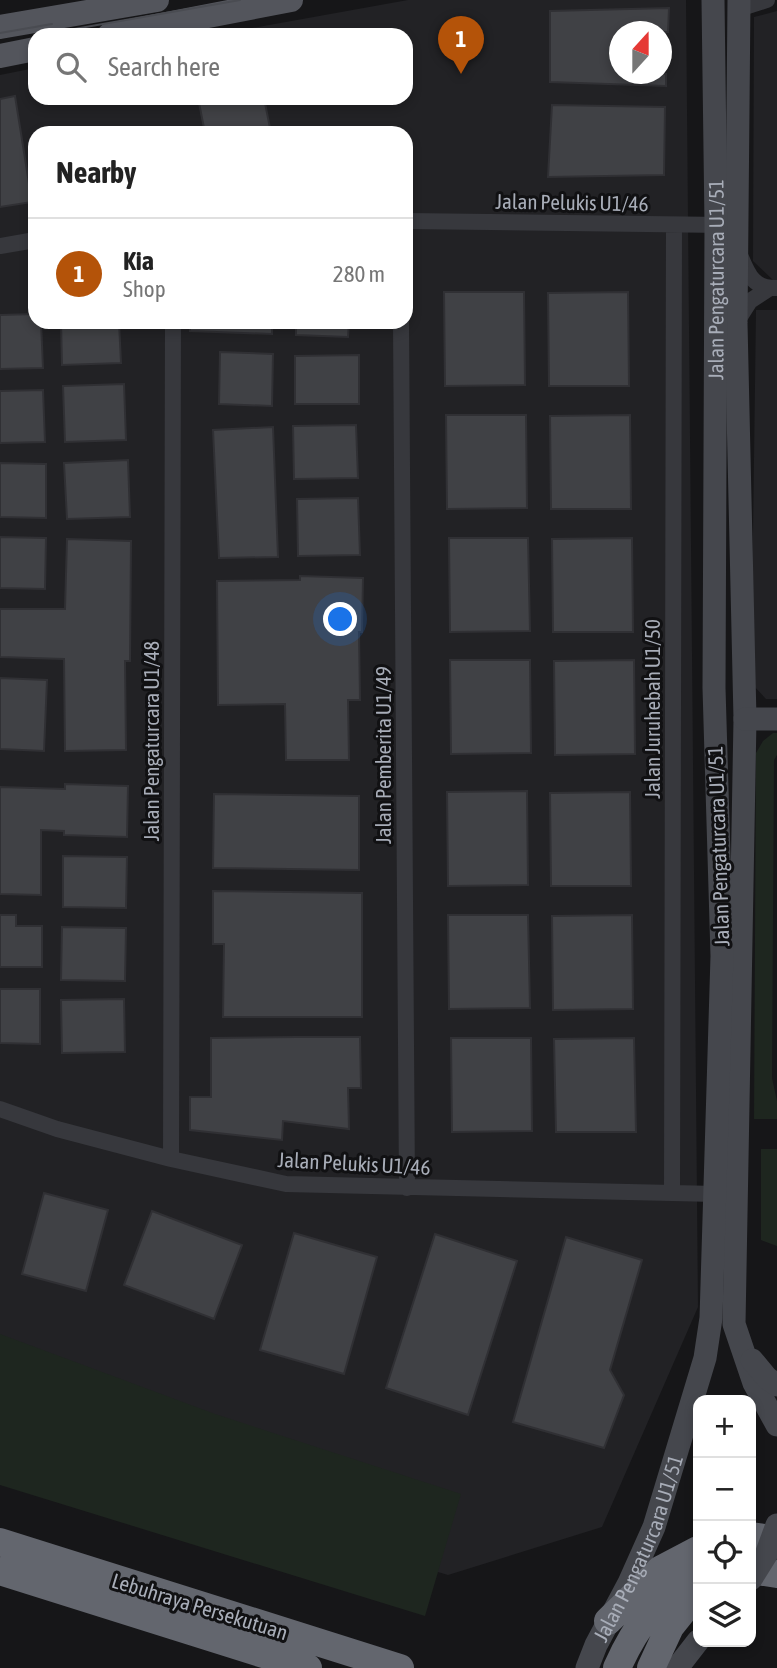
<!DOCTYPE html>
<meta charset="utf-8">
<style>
:root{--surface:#fff;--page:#f6f6f6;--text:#222;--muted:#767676;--line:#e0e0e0;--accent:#b45309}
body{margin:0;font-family:"Asap Condensed",sans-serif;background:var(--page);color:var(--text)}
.controls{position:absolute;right:21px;bottom:21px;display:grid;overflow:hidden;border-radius:14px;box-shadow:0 4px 10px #0003}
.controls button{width:63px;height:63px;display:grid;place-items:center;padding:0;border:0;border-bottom:2px solid var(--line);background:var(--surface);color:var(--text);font:35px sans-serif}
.compass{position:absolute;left:609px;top:21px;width:63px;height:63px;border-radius:50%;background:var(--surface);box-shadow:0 4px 10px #0003;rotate:21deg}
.you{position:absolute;left:341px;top:620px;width:24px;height:24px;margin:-18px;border:5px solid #fff;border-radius:50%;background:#1a73e8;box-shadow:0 0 0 10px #1a73e833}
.badge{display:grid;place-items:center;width:46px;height:46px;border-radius:50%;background:var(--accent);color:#fff;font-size:23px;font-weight:700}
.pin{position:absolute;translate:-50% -58px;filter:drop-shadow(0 2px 4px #0008)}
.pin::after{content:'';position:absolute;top:37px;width:24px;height:21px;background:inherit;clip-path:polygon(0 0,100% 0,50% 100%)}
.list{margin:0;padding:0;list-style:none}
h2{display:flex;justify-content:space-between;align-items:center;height:91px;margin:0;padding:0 28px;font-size:30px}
h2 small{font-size:23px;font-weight:400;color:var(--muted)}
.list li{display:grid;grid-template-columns:46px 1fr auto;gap:21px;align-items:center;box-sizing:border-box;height:112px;padding:0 28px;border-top:2px solid var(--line)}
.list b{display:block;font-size:26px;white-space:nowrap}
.list p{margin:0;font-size:23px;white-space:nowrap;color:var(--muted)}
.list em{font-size:23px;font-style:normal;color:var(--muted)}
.icon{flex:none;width:38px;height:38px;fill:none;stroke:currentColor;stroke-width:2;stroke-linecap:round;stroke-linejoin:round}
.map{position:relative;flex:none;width:777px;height:1668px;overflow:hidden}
.search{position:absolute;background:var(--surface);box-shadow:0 4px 10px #0003;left:28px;top:28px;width:385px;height:77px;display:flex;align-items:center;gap:18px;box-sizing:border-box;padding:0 24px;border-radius:21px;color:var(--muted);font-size:26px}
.panel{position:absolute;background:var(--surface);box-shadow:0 4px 10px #0003;left:28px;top:126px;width:385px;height:203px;border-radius:21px}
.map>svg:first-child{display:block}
.built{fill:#222225;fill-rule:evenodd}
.green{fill:#1e261f}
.building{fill:#404145;stroke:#303034;stroke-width:2}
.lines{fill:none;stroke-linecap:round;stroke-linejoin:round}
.street{stroke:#37383d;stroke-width:16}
.secondary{stroke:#45474d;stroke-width:23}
.primary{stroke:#53555c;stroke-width:24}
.highway{stroke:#63666e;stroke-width:28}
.tram{stroke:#4a4c52;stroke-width:2}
.secondary-bridge{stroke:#45474d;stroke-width:23}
.labels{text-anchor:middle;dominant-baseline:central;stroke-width:6;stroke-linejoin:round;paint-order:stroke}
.street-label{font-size:21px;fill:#a8adb8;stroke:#111113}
</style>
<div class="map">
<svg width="777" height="1668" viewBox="0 0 777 1668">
<rect width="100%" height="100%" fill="#161618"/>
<!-- built -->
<path class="built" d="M 408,0 L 686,0 L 698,1307 L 602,1527 L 448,1575 L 0,1440 L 0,75 L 35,68 L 35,98 L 406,98 L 406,35 L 213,35 ZM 620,32 L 662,32 L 662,74 L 620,74 ZM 35,133 L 406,133 L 406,322 L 35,322 Z
M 777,11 L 777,280 L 773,280 L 753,261 L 754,17 Z
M 756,310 L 777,310 L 777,699 L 766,699 L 751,683 Z"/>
<!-- green -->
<path class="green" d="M 773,733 L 777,733 L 777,755 L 774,760 L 772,1078 L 777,1101 L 777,1119 L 754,1119 L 756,753 L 763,741 Z
M 761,1149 L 777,1149 L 777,1246 L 761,1240 Z
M 0,1334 L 215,1414 L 461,1494 L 425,1616 L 0,1485 Z"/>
<!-- building -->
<path class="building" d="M 669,8 L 668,32 L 620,32 L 620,74 L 666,74 L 666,86 L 550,82 L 550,11 Z
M 15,96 L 32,202 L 0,207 L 0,99 Z
M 198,98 L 264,98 L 271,133 L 205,133 Z
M 552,105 L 665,107 L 664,175 L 548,177 Z
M 444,292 L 524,292 L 525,385 L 445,386 Z
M 628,292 L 629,386 L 549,386 L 548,293 Z
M 35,314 L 35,322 L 41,322 L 43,368 L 0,369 L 0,315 Z
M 61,322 L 119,322 L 121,363 L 62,365 Z
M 190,322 L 272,322 L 272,334 L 190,331 Z
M 296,322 L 349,322 L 348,337 L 296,335 Z
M 220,352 L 273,354 L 272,406 L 219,404 Z
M 359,355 L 359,404 L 295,404 L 295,356 Z
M 124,384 L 126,440 L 65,442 L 63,386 Z
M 43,390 L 45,442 L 0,443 L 0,391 Z
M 446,415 L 526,415 L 527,508 L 447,509 Z
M 630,415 L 631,509 L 551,509 L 550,416 Z
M 356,425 L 358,478 L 294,479 L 293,426 Z
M 273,427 L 278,557 L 219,558 L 213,430 Z
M 128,460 L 130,517 L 67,519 L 64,463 Z
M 0,463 L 46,464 L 46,518 L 0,517 Z
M 358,498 L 360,555 L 298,556 L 297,499 Z
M 0,537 L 46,538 L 45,589 L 0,588 Z
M 449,538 L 528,538 L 530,631 L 450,632 Z
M 632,538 L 633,632 L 553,632 L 552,539 Z
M 67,539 L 131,541 L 130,661 L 125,661 L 126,750 L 65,751 L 64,659 L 0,657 L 0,609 L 65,609 Z
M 300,576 L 363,578 L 362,632 L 359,632 L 360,700 L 348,700 L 349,760 L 286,760 L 285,704 L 218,705 L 217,581 L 300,580 Z
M 450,660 L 530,660 L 531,753 L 451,754 Z
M 634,660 L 635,754 L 555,755 L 554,661 Z
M 0,678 L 47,680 L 44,751 L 0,749 Z
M 65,784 L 128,786 L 127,837 L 64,835 L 64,831 L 41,830 L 41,895 L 0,894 L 0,787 L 65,789 Z
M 527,791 L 528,885 L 448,886 L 447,792 Z
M 630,792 L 631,886 L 551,886 L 550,793 Z
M 214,794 L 359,796 L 359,870 L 213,868 Z
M 63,856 L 127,857 L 126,908 L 63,907 Z
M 213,891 L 362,893 L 362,1017 L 223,1017 L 224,944 L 213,944 Z
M 0,915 L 16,915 L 16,926 L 42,926 L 42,967 L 0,967 Z
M 448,915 L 528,915 L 530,1008 L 449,1009 Z
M 632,915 L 633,1009 L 553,1010 L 552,916 Z
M 62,927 L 126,928 L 125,981 L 61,980 Z
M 0,989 L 40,989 L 40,1044 L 0,1043 Z
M 124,999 L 125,1052 L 62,1053 L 61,1000 Z
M 296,1037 L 360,1037 L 361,1088 L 348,1088 L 349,1129 L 283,1121 L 282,1140 L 190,1130 L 190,1097 L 211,1097 L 211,1038 Z
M 451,1038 L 531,1038 L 532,1131 L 452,1132 Z
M 634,1038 L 636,1132 L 556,1132 L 554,1039 Z
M 44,1193 L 108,1210 L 86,1291 L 22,1274 Z
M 152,1211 L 242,1245 L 214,1319 L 124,1285 Z
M 294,1233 L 377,1257 L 344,1374 L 260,1350 Z
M 435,1234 L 517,1261 L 468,1415 L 386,1388 Z
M 566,1237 L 642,1260 L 610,1370 L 624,1395 L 604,1448 L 513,1422 Z"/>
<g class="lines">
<!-- street -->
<path class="street" d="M 739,9 L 767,0
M 406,221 L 724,225
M 0,246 L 35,240
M 740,255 C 748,274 753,289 777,288
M 738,320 L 750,301 L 770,288
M 401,322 L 407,1188
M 0,1109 L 57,1129 L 171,1159 L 286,1184 L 716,1194
M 171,1159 L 173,322
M 672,1193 L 674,225"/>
<!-- secondary -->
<g class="secondary">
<path d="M 739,0 L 736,323 L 745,719 L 734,1324 L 754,1383 L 777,1425"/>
<path d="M 745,719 L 777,719"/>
<path d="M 752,1360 L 767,1378 L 777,1385"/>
<path id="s1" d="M 587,1668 L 596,1645 L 629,1583 L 654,1527 L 705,1358 L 711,1318 L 722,956 L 714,688 L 716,225 L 713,0"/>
<path d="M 677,1668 L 698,1641"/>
</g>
<!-- primary -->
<path class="primary" d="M 0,27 L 157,0
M 109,35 L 291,0
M 0,56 L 35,49"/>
<!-- highway -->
<path class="highway" d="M 751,1536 L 777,1540
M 0,1542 L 400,1668
M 751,1570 L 777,1574
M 0,1571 L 308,1668
M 608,1621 L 660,1570 L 698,1550
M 617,1668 C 636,1625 657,1598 698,1574
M 651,1668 L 670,1627 L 698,1592"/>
<!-- tram -->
<path class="tram" d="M 0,33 L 52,24
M 40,35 L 240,0"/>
<!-- secondary-bridge -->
<path class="secondary-bridge" d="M 751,1579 L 766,1555 L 777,1525"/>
</g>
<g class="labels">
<!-- street labels -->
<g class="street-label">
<text transform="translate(572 202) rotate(1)">Jalan Pelukis U1/46</text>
<text stroke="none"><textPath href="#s1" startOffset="1412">Jalan Pengaturcara U1/51</textPath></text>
<text transform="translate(652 709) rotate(-90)">Jalan Juruhebah U1/50</text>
<text transform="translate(151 741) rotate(-90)">Jalan Pengaturcara U1/48</text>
<text transform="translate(383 755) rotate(-90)">Jalan Pemberita U1/49</text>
<text transform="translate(718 846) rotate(-92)">Jalan Pengaturcara U1/51</text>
<text transform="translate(354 1163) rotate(3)">Jalan Pelukis U1/46</text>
<text stroke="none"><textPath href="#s1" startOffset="131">Jalan Pengaturcara U1/51</textPath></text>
<text transform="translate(200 1606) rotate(17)">Lebuhraya Persekutuan</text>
</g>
</g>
</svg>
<div class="controls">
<button>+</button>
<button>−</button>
<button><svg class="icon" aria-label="locate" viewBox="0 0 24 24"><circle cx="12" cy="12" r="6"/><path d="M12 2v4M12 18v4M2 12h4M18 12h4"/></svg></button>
<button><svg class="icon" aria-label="layers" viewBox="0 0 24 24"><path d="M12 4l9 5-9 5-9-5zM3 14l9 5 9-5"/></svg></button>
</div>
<svg class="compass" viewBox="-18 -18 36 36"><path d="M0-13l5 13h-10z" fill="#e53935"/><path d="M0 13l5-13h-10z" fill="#767676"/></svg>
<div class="you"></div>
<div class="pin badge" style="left:461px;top:74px">1</div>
<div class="search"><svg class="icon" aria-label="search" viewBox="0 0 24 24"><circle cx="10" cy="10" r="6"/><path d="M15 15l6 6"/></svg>Search here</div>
<section class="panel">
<h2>Nearby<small></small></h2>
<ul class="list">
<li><span class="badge">1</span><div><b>Kia</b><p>Shop</p></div><em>280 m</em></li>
</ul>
</section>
</div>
